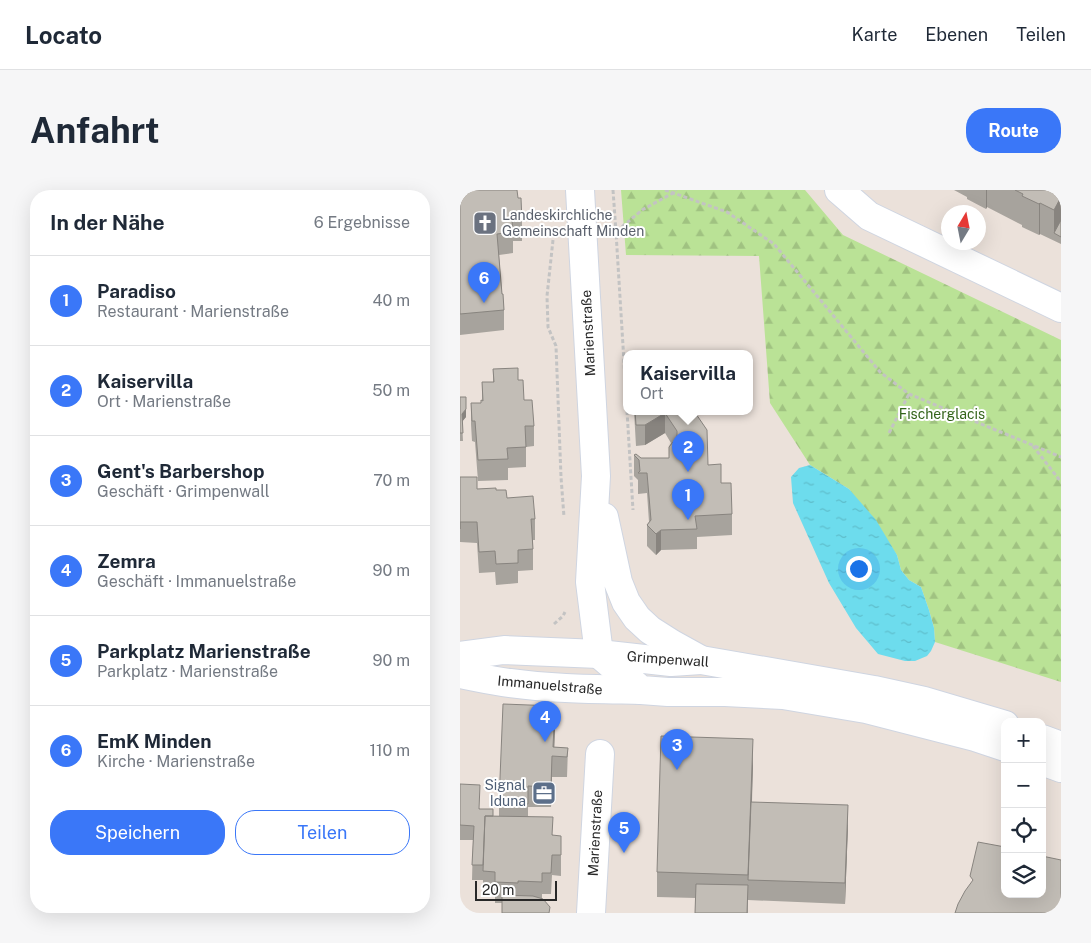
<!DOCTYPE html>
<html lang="de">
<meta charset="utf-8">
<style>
:root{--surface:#fff;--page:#f6f6f7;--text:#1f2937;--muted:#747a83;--line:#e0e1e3;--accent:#3a77f8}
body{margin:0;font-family:"Public Sans",sans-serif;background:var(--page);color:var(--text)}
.controls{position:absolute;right:15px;bottom:15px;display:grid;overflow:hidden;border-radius:10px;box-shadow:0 5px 20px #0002}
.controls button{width:45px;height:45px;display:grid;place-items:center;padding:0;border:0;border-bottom:1px solid var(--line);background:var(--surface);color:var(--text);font:25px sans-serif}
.compass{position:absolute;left:481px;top:15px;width:45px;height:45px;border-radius:50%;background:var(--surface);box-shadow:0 5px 20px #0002;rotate:10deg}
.scale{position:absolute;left:15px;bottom:12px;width:82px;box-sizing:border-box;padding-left:5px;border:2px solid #282828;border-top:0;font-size:14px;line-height:18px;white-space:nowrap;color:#282828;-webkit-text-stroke:4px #fff;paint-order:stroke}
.you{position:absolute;left:398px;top:378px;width:18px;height:18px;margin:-12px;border:4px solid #fff;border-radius:50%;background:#1a73e8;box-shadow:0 0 0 8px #1a73e833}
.badge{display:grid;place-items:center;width:32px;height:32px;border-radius:50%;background:var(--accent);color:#fff;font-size:16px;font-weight:700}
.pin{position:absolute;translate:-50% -41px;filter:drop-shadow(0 1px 2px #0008)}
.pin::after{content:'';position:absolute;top:26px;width:18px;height:15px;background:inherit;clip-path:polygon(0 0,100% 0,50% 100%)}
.popup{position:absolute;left:163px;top:160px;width:130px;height:65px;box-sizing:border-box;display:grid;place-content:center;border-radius:10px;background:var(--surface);filter:drop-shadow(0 1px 4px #0005);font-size:16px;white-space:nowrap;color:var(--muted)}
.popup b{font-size:19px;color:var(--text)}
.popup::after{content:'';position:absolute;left:50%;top:100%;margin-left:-10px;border:10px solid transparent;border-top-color:var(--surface)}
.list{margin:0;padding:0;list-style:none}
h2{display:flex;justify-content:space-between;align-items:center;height:65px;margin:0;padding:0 20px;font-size:21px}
h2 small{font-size:16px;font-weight:400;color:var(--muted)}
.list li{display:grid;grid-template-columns:32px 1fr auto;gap:15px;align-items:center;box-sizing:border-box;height:90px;padding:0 20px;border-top:1px solid var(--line)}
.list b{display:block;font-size:19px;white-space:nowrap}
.list p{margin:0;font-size:16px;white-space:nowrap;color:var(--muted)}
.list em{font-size:16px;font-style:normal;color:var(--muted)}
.actions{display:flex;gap:10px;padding:15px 20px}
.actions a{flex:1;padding:11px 0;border:1px solid var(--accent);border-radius:20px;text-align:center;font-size:18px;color:var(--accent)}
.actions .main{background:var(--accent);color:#fff}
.icon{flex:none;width:28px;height:28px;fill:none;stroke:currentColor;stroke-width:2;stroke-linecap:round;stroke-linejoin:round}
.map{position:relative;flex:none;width:601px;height:723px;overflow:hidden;border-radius:20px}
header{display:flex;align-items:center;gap:30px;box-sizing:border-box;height:70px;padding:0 25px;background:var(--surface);border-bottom:1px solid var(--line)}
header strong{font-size:24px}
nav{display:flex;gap:28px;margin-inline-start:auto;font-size:18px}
.intro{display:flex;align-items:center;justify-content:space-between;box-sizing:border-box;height:120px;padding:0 30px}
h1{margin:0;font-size:35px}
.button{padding:12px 22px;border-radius:20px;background:var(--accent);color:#fff;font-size:18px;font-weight:700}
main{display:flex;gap:30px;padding:0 30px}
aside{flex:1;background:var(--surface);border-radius:20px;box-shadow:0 5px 20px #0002}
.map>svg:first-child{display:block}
.forest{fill:url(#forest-firs)}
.water{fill:url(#water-ripples)}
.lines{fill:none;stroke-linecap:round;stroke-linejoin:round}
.street-casing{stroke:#cfd5e1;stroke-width:30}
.secondary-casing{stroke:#cfd5e1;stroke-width:30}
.path{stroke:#c3c3c3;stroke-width:3;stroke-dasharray:4 2.5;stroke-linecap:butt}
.street{stroke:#fff;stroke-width:28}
.secondary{stroke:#fff;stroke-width:28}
.wall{fill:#a7a39d}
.shaded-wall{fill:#88847f}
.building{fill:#c2bdb6;stroke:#88847f}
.labels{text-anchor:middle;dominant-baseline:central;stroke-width:4;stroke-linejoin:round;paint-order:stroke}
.worship-label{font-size:14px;fill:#5b616d;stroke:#fff;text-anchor:start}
.street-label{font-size:14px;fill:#282828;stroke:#fff}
.park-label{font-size:14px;fill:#33641a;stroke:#fff}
.service-label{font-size:14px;fill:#4e5e75;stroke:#fff;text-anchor:end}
</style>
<header>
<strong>Locato</strong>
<nav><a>Karte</a><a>Ebenen</a><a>Teilen</a></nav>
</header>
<div class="intro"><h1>Anfahrt</h1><a class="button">Route</a></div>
<main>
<aside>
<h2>In der Nähe<small>6 Ergebnisse</small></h2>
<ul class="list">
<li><span class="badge">1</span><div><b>Paradiso</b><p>Restaurant · Marienstraße</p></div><em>40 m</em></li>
<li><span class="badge">2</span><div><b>Kaiservilla</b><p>Ort · Marienstraße</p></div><em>50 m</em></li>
<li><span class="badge">3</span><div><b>Gent's Barbershop</b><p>Geschäft · Grimpenwall</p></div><em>70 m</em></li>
<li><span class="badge">4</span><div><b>Zemra</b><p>Geschäft · Immanuelstraße</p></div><em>90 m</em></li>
<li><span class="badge">5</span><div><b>Parkplatz Marienstraße</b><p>Parkplatz · Marienstraße</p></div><em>90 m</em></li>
<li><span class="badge">6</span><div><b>EmK Minden</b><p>Kirche · Marienstraße</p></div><em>110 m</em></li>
</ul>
<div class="actions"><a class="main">Speichern</a><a>Teilen</a></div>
</aside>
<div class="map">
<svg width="601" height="723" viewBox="0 0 601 723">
<defs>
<pattern id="forest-firs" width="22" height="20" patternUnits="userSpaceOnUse" patternTransform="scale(1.25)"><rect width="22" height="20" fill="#bae296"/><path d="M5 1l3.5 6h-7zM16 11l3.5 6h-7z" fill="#a0c281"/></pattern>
<pattern id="water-ripples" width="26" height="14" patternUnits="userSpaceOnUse" patternTransform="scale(1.25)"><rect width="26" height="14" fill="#6ddced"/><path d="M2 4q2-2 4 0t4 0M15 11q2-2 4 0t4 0" fill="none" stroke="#5ebdcb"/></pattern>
</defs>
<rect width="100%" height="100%" fill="#ebe1da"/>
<!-- forest -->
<path class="forest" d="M 161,0 L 345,0 L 383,45 L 601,150 L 601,492 L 475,452 L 474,438 L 469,420 L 461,397 L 449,390 L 441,380 L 437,365 L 389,299 L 350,275 L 310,213 L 299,66 L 166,65 Z"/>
<!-- water -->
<path class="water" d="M 350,275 L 389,299 L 416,330 L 437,365 L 441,380 L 449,390 L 461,397 L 469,420 L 474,438 L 475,452 L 471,461 L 467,466 L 455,471 L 445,471 L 418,464 L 396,438 L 369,393 L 333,313 L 331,287 L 339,278 Z"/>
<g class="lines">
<!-- street casing -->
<g class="street-casing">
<path id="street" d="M 379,0 L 409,26 L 601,118
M 0,466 L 44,460 L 139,464 L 211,472 L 241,470
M 0,484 C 16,487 33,491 50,493 C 93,499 137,499 181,500
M 131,723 L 140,564"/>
</g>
<!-- secondary casing -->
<g class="secondary-casing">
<path id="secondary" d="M 120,0 L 136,286 L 130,392 L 139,464 L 181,500 L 208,502 L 265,502 L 323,505 L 406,519 L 515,547 L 545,557
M 144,327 L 158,392 L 166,412 L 177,428 L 190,440 L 212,454 L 241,470 L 414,500 L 464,511 L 545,535
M 582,549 L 601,556
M 582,571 L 601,578"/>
</g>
<!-- path -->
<path class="path" d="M 153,0 L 156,42 L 167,221
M 205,0 L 267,22 L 314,54 L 420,182 L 449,204 L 601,267
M 157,41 L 182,20 L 213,3 L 216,0
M 93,50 L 87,106 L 88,137 L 96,156 L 101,287 L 104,327
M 167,221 L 173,320
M 429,243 L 449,204
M 573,256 L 601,292
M 94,434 L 103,426 L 105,422"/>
<!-- street -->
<use href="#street" class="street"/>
<!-- secondary -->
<use href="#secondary" class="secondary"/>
</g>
<!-- wall -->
<path class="wall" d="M 0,0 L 58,8 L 62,31 L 62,51 L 53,51 L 53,63 L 39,65 L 42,104 L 44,120 L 44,140 L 0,145 Z
M 494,0 L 601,0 L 601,54 L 580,44 L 579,45 L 562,37 L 562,35 L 527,17 L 526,19 L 507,9 L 507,7 Z
M 33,179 L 58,190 L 64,210 L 74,236 L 74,256 L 66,257 L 66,277 L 48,278 L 48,290 L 18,291 L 15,252 L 12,251 L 11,234 L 11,213 L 21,213 L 22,211 L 22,192 L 33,192 Z
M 0,207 L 6,227 L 2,231 L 3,251 L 0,251 Z
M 174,221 L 234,221 L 248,275 L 261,293 L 272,324 L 272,345 L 237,347 L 237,359 L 201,360 L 196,365 L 187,356 L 187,335 L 189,332 L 187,303 L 178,304 L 178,290 L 174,286 L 174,265 L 181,268 L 209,268 L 209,257 L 211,253 L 205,243 L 185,255 L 176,256 Z
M 0,287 L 17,299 L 36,300 L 75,329 L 75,350 L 73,350 L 73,380 L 58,381 L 58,393 L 36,395 L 35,382 L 19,383 L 17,353 L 0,352 L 0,360 Z
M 95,537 L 94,557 L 108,558 L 107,587 L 92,587 L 91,617 L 68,617 L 68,626 L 93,645 L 101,666 L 101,686 L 92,685 L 91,704 L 82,704 L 82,709 L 42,713 L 35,713 L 35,702 L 23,702 L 23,690 L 12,690 L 13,650 L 0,650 L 0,594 L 20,619 L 33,626 L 39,626 L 39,613 Z
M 293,574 L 292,612 L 388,635 L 385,714 L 288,710 L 288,723 L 235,723 L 236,708 L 197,707 L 197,682 Z"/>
<!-- shaded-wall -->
<path class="shaded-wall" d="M 526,0 L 527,0 L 527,17 L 526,19 Z
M 601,7 L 601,38 L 594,43 L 594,51 L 594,20 Z
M 580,13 L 580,44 L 579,45 L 579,14 Z
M 6,219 L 6,227 L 2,232 L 2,224 Z
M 205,223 L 205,243 L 185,255 L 185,235 Z
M 201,340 L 201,360 L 196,365 L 196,344 Z
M 95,516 L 95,537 L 94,566 L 93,566 Z
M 293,549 L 293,574 L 289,690 L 288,690 Z
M 92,566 L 92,587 L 91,617 L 91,597 Z
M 388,615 L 388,635 L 385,714 L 385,693 Z"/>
<!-- building -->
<path class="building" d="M 0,0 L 57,0 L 58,8 L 61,8 L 62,31 L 52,31 L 53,42 L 37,44 L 42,104 L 43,104 L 44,120 L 0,124 Z
M 555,0 L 601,0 L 601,7 L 594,20 L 580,13 L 579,14 L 562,6 L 563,4 Z
M 601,30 L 601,47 L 594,43 Z
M 58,178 L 58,190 L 63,190 L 64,210 L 72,210 L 74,236 L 65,236 L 66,257 L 47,258 L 48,269 L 18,270 L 15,231 L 12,231 L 11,213 L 21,213 L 21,210 L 23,211 L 22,192 L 34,192 L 33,179 Z
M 0,207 L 6,207 L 6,219 L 2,224 L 3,243 L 0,243 Z
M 175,221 L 234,221 L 247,240 L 248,275 L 261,274 L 261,293 L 271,293 L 272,324 L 235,326 L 237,339 L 201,340 L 196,344 L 187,335 L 191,330 L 187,283 L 178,283 L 180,281 L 179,270 L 174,265 L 176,264 L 181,268 L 209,268 L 209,257 L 213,252 L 217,251 L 217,241 L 205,223 L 185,235 L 176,235 Z
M 0,287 L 17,287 L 17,299 L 36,298 L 36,300 L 46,300 L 47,308 L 73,306 L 75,329 L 71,329 L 73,359 L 58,360 L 58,373 L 36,374 L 35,361 L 19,362 L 17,332 L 0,332 L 0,339 Z
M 43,514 L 95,516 L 93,557 L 108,558 L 107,567 L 92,566 L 91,597 L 68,596 L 68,614 L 39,613 Z
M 201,546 L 293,549 L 288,685 L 197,682 Z
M 0,594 L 20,595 L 19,619 L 33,619 L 33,626 L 25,626 L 23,675 L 12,675 L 14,636 L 0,635 Z
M 291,612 L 388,615 L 385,693 L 288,690 Z
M 25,626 L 93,627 L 92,645 L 101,646 L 101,665 L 92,665 L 91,683 L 82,683 L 82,692 L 58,691 L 58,693 L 35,692 L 35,682 L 23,681 Z
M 518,652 L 545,657 L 545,704 L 582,704 L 582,666 L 601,670 L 601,723 L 495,723 L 498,714 L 505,701 L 513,690 L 510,686 Z
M 236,694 L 288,695 L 287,723 L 235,723 Z
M 42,705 L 73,706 L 83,709 L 90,717 L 89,723 L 42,723 Z
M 0,721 L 6,721 L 6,723 L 0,723 Z"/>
<!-- icons -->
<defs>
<g id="church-square" transform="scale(1.25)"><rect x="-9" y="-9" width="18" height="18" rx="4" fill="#6b7280" stroke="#fff"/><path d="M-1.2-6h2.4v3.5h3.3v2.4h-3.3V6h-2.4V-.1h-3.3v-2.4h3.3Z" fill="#fff"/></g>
<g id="office-square" transform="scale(1.25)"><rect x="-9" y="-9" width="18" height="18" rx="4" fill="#5c6f8a" stroke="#fff"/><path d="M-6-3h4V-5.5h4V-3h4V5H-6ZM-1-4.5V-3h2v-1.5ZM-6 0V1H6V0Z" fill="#fff"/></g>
</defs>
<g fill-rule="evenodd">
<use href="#church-square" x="25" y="33"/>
<use href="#office-square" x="84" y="603"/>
</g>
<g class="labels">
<!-- worship labels -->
<g class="worship-label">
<text x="42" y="25">Landeskirchliche<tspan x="42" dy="16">Gemeinschaft Minden</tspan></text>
</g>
<!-- street labels -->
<g class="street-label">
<text transform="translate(128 143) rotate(-93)">Marienstraße</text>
<text transform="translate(208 469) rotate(4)">Grimpenwall</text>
<text transform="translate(90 495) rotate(5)">Immanuelstraße</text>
<text transform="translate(135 643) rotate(-87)">Marienstraße</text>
</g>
<!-- park labels -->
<g class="park-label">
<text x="482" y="224">Fischerglacis</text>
</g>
<!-- service labels -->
<g class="service-label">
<text x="66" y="595">Signal<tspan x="66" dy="16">Iduna</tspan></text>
</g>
</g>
</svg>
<div class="controls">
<button>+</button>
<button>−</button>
<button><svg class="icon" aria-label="locate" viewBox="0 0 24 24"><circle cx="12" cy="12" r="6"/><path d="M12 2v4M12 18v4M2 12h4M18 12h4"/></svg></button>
<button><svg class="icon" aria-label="layers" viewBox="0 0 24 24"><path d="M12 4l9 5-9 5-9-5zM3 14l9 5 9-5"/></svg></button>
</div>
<svg class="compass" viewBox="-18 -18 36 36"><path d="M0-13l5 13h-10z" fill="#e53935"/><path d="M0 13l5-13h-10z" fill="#747a83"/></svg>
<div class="scale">20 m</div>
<div class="you"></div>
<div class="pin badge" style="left:228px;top:330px">1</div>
<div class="pin badge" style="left:228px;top:282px">2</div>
<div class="popup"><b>Kaiservilla</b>Ort</div>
<div class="pin badge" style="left:217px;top:580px">3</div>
<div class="pin badge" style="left:85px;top:552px">4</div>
<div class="pin badge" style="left:164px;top:663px">5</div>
<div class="pin badge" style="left:24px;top:113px">6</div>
</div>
</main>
